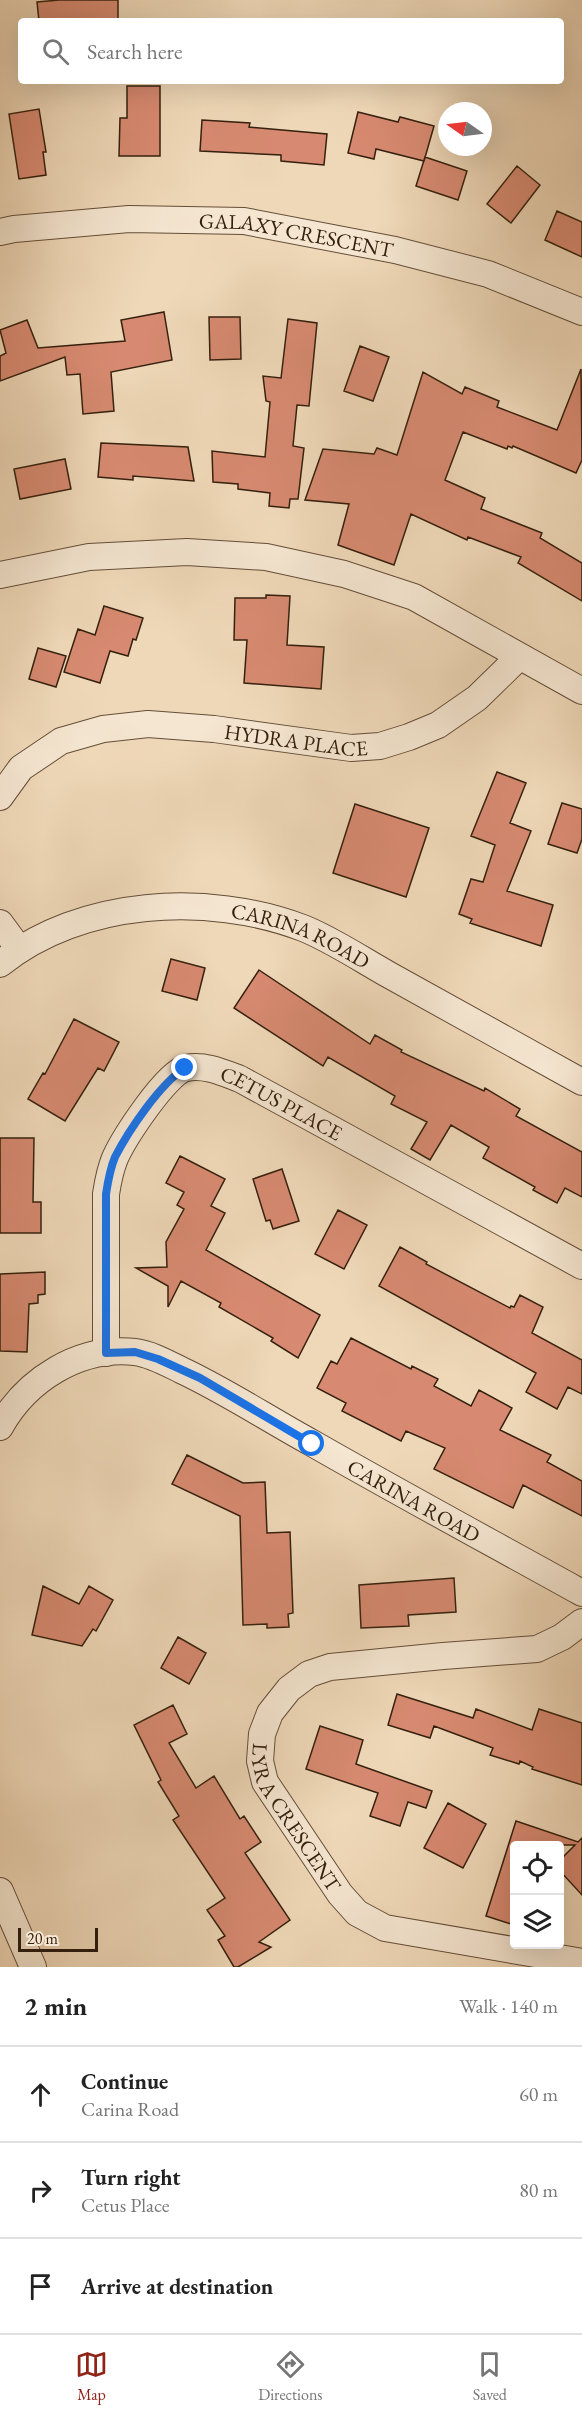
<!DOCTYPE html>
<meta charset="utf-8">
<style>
:root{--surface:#fff;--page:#f2f2f2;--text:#222;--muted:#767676;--line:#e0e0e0;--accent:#8f2418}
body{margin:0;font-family:"EB Garamond",serif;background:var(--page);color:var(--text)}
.controls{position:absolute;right:18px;bottom:18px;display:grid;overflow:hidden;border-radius:6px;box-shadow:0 6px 24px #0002}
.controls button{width:54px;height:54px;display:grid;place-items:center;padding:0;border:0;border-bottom:2px solid var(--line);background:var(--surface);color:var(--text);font:30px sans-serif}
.compass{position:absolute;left:438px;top:102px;width:54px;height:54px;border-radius:50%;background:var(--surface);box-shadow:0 6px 24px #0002;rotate:284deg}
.scale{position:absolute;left:18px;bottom:15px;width:80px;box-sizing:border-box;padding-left:6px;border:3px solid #35200e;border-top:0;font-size:16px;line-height:21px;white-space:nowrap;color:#35200e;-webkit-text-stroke:4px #f5e6d1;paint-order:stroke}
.stop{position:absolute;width:18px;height:18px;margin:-14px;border:4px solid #1a73e8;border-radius:50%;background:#fff}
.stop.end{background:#1a73e8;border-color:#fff;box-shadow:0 2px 6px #0008}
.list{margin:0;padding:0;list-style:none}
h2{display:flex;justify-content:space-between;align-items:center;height:78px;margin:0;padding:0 24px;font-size:26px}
h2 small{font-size:20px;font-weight:400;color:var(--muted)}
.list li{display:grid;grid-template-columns:39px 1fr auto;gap:18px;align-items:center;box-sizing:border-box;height:96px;padding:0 24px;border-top:2px solid var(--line)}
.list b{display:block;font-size:22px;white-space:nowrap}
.list p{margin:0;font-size:20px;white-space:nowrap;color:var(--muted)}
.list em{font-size:20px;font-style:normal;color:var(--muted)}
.icon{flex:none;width:33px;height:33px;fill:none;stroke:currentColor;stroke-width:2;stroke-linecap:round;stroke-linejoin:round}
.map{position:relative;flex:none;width:582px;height:1967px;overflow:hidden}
.search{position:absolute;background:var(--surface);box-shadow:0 6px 24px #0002;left:18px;right:18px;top:18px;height:66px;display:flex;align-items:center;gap:15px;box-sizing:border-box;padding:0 21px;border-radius:6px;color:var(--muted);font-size:22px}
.sheet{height:366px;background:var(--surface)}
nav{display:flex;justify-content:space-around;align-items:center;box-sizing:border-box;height:84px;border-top:2px solid var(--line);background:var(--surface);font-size:16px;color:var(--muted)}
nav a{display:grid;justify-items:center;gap:3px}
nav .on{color:var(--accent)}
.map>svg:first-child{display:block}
.building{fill:#d78a71;stroke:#35200e;stroke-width:1.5}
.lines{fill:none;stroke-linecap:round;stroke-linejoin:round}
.street-casing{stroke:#644e38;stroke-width:28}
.street{stroke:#f5e6d1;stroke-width:26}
.route{stroke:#1a73e8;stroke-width:8}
.labels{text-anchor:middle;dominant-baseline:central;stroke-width:4.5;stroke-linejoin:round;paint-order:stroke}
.street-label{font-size:21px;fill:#35200e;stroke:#f5e6d1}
</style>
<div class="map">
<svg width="582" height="1967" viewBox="0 0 582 1967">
<rect width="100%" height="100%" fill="#efd8b8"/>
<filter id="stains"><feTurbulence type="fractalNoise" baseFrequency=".00333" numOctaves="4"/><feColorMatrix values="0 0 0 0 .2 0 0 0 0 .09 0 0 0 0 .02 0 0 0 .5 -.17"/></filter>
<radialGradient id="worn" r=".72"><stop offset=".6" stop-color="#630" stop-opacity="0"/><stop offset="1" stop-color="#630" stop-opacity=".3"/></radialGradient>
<!-- building -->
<path class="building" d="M 59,0 L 118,0 L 118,21 L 39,21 L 37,2 Z
M 127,86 L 160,86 L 160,156 L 119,156 L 120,118 L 127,118 Z
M 39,109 L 46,152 L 43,152 L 46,175 L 19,179 L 9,114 Z
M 358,112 L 398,122 L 400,117 L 434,126 L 424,161 L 376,149 L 374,159 L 348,153 Z
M 202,120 L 250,123 L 249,127 L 327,134 L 324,165 L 281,161 L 281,155 L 200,151 Z
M 425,157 L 467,171 L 458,200 L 416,186 Z
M 517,166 L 540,185 L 511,223 L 487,204 Z
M 557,211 L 582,222 L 582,257 L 545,240 Z
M 164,312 L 172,360 L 111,372 L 114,411 L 83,414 L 80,374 L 67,375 L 65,357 L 0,381 L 0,356 L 6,353 L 0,330 L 27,320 L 38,348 L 125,341 L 121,320 Z
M 209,317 L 240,317 L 241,359 L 210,360 Z
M 288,319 L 317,323 L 309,406 L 297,405 L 293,446 L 304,448 L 298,499 L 290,499 L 289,508 L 269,506 L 270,493 L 238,489 L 238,484 L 213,482 L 212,451 L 265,457 L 270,402 L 266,401 L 263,376 L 281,378 Z
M 360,346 L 389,357 L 373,401 L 344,391 Z
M 581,369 L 582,460 L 576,473 L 513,446 L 512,448 L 508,446 L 507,449 L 463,432 L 445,480 L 485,498 L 481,509 L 542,533 L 540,538 L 582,563 L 582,601 L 518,563 L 521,557 L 468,537 L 467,540 L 411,514 L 394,565 L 338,545 L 349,504 L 305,500 L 323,449 L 374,454 L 377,448 L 397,455 L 423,372 L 462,394 L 465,387 L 499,401 L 497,407 L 557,430 Z
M 101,443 L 188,447 L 194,481 L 133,476 L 133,480 L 98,477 Z
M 65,459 L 71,489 L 20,499 L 14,469 Z
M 266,595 L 290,596 L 287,645 L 324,647 L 321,689 L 244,683 L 247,640 L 234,640 L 235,598 L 266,598 Z
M 104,606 L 143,618 L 136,640 L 133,639 L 128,656 L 110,651 L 100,683 L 64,672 L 78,629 L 95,635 Z
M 38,648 L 66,656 L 56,687 L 29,679 Z
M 497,772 L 526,783 L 510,823 L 531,831 L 507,891 L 553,905 L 541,946 L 470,923 L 472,919 L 459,914 L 471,879 L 483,882 L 495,845 L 471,836 Z
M 562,803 L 582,809 L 582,839 L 577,853 L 548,844 Z
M 355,804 L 429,828 L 406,897 L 333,873 Z
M 171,959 L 205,968 L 197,1000 L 162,991 Z
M 259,970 L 370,1044 L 375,1035 L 402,1050 L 401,1052 L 484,1091 L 485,1088 L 520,1109 L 516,1116 L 582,1152 L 582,1197 L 565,1188 L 557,1203 L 533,1190 L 535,1187 L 483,1158 L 489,1147 L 451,1125 L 430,1160 L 411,1149 L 427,1122 L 391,1104 L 395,1096 L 328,1057 L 323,1066 L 234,1008 Z
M 74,1019 L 119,1042 L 104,1071 L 98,1068 L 65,1121 L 28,1099 L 43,1073 L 45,1074 Z
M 0,1138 L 34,1138 L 33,1202 L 41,1202 L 41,1233 L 0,1233 Z
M 180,1156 L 225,1179 L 211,1206 L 225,1213 L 206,1250 L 320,1315 L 298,1358 L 271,1341 L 273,1338 L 219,1307 L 221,1303 L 181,1281 L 168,1307 L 168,1286 L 136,1268 L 167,1267 L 166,1242 L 184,1209 L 177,1205 L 184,1192 L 166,1183 Z
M 282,1169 L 299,1221 L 273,1229 L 270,1220 L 266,1221 L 253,1179 Z
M 338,1210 L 367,1225 L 344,1269 L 315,1254 Z
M 400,1247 L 427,1262 L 426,1264 L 510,1308 L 511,1306 L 514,1307 L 520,1295 L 543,1307 L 532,1333 L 582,1360 L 582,1394 L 568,1387 L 557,1409 L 526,1392 L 536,1373 L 379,1286 Z
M 45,1272 L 45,1294 L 38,1295 L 38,1303 L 29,1304 L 27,1352 L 0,1351 L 0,1274 Z
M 351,1338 L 411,1369 L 412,1366 L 438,1379 L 434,1386 L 471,1406 L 479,1390 L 512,1408 L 500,1430 L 551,1455 L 547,1462 L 582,1481 L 582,1516 L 523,1485 L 513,1508 L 434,1469 L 445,1448 L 406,1431 L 401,1441 L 342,1411 L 346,1403 L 317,1388 L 331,1361 L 337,1364 Z
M 187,1455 L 243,1483 L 265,1482 L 267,1533 L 290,1532 L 293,1613 L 288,1614 L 289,1627 L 267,1628 L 267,1624 L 243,1625 L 240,1516 L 172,1484 Z
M 454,1578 L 456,1612 L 408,1615 L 409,1626 L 361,1628 L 359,1585 Z
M 43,1586 L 79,1604 L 89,1586 L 113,1600 L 96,1631 L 93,1629 L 82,1646 L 32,1635 Z
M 178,1637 L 206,1653 L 189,1684 L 161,1668 Z
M 397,1694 L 473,1718 L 476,1709 L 532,1730 L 539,1709 L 582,1723 L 582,1785 L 532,1769 L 533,1767 L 520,1761 L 519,1764 L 490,1755 L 493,1748 L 434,1726 L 430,1738 L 388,1725 Z
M 173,1705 L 187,1734 L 169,1743 L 196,1788 L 214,1776 L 240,1819 L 244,1816 L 261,1842 L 245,1853 L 290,1920 L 259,1942 L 271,1947 L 238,1967 L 234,1967 L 218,1940 L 225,1936 L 207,1910 L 225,1898 L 173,1820 L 179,1816 L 158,1782 L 161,1780 L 134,1725 Z
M 320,1726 L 363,1740 L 356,1764 L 432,1791 L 426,1808 L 408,1802 L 400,1826 L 370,1816 L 378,1793 L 306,1769 Z
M 448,1803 L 486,1824 L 463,1868 L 424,1848 Z
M 516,1821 L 578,1842 L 582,1838 L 582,1895 L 560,1871 L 560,1860 L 575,1845 L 514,1845 L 514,1925 L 486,1916 Z"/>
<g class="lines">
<!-- street casing -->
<g class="street-casing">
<g id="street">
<path id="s1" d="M 0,232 L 14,229 L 129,219 L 244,221 L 395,250 L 488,274 L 582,312"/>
<path d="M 0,575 L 89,557 L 187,552 L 266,557 L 344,574 L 414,597 L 582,691"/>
<path id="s2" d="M 0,797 L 21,768 L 61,741 L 103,729 L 148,724 L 214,729 L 351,748 L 380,746 L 409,737 L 438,725 L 477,698 L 519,657"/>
<path d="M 0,923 L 19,949"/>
<path id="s3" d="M 0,964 C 80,899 208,892 303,928 C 331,939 364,961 391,976 C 454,1011 518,1046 582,1082"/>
<path id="s4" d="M 106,1353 L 106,1194 C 108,1181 110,1170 115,1158 C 124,1138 166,1073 186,1068 C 205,1064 224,1073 240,1079 L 582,1266"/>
<path id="s5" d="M 0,1427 C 26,1380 79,1346 135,1352 C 151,1354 167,1363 181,1370 C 226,1391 268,1419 312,1443 C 401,1494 492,1543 582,1593"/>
<path id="s6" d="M 582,1622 L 562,1637 L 537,1649 L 443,1656 L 330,1667 L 309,1674 L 289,1689 L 270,1713 L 262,1734 L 260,1761 L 265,1782 L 340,1894 L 357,1913 L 385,1928 L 582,1962"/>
<path d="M 0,1891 L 33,1967"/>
</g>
</g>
<!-- street -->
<use href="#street" class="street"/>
</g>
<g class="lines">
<!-- route -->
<path class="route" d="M 185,1068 C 160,1084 129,1130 115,1157 C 110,1169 108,1181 106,1194 L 106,1353 L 135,1352 L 158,1359 L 200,1378 L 312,1444"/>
</g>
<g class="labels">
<!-- street labels -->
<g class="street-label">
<text stroke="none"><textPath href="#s1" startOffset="298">GALAXY CRESCENT</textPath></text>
<text stroke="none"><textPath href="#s2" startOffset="322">HYDRA PLACE</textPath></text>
<text stroke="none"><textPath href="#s3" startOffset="318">CARINA ROAD</textPath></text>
<text stroke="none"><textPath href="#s4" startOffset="416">CETUS PLACE</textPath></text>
<text stroke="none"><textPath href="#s5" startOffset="480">CARINA ROAD</textPath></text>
<text stroke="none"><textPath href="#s6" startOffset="454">LYRA CRESCENT</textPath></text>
</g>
</g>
<rect width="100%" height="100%" filter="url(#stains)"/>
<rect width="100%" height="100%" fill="url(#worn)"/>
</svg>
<div class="controls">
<button><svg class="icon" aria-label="locate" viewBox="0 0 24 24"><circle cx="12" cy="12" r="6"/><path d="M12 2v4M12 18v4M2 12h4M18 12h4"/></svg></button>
<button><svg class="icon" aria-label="layers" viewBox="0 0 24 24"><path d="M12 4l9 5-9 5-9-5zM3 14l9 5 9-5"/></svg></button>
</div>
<svg class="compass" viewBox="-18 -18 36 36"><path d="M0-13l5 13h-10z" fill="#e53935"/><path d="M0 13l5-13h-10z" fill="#767676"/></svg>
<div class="scale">20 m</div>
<div class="stop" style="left:312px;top:1444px"></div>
<div class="stop end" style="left:185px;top:1068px"></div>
<div class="search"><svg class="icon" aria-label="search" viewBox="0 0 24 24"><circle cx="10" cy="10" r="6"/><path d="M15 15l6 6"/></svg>Search here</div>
</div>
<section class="sheet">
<h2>2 min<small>Walk · 140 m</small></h2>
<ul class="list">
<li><svg class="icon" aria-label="ahead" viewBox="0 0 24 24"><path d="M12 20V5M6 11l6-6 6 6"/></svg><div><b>Continue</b><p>Carina Road</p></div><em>60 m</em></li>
<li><svg class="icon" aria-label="right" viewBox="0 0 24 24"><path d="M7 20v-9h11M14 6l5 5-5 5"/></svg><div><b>Turn right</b><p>Cetus Place</p></div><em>80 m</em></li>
<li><svg class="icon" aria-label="arrive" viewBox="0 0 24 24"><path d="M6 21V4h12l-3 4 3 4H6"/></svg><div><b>Arrive at destination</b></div></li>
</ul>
</section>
<nav>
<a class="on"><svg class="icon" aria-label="map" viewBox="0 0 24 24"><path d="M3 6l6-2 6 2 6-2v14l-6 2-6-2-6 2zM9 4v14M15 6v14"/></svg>Map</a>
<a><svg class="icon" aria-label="directions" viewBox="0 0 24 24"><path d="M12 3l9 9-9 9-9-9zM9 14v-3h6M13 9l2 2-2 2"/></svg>Directions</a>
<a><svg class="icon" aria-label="saved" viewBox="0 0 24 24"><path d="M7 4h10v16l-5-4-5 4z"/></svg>Saved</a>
</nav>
